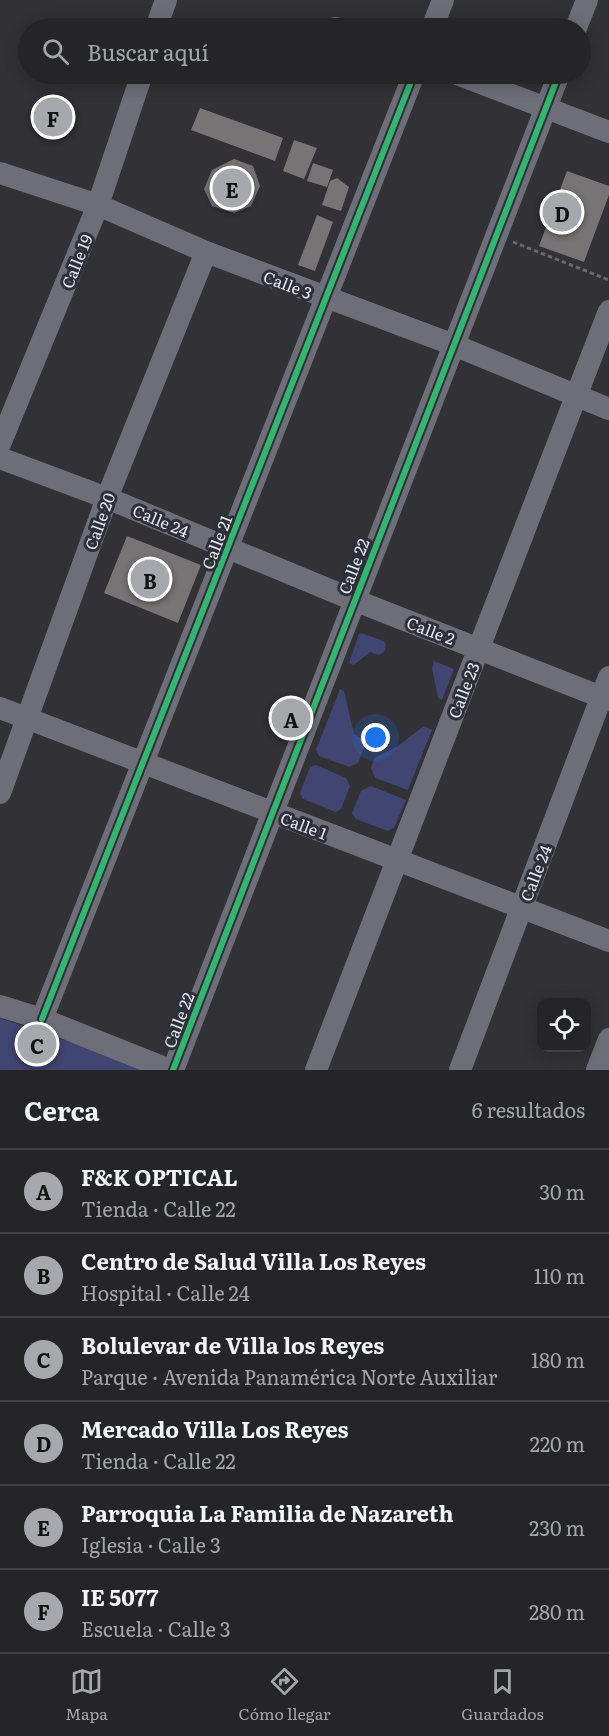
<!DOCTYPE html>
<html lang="es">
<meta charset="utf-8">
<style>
:root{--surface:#252528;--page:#2d2d30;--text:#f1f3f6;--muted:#a3a5a8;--line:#424245;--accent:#a7a8ae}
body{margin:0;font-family:Literata,serif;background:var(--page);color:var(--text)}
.controls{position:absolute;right:18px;bottom:18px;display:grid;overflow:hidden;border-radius:12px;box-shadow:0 3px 15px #0003}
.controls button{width:54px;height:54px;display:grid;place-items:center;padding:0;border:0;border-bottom:2px solid var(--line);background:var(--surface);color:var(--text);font:30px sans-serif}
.you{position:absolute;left:376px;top:738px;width:21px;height:21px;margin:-15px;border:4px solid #fff;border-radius:50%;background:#1a73e8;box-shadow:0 0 0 9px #1a73e833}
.badge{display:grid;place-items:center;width:39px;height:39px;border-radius:50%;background:var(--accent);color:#111;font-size:20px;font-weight:700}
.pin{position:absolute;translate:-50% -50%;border:3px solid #fff;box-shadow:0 2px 6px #0006}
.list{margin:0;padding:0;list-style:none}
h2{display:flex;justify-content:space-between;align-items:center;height:78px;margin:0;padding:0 24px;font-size:26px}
h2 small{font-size:20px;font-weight:400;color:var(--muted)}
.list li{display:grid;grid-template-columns:39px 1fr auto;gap:18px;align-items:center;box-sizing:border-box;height:84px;padding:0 24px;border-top:2px solid var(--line)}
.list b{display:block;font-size:22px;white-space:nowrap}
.list p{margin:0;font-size:20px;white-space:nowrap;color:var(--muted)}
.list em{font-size:20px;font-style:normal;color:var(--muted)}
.icon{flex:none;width:33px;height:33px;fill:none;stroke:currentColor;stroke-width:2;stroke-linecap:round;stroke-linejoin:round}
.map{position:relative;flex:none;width:609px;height:1070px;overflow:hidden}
.search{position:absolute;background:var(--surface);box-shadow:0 3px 15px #0003;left:18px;right:18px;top:18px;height:66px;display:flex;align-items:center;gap:15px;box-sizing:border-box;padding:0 21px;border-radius:33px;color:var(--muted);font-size:22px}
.sheet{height:582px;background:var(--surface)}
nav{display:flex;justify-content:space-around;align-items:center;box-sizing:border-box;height:84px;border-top:2px solid var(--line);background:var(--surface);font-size:16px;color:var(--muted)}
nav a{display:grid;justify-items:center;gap:3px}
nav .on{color:var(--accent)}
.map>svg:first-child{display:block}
.green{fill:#414571}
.building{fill:#767475}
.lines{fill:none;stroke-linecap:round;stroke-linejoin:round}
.path{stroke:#68696f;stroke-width:3;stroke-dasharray:4.5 3;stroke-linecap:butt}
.minor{stroke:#6d6e77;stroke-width:22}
.cycleway-casing{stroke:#2e3039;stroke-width:10}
.cycleway{stroke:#33b770;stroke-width:6}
.labels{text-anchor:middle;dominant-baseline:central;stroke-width:6;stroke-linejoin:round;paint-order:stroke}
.street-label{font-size:16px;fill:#e7e8ee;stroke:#2e3039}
</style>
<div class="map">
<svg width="609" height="1070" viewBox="0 0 609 1070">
<rect width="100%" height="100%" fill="#313136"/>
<!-- green -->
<path class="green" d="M 361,633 L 384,641 L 386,646 L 384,652 L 379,655 L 370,652 L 354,665 L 349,663 L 359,634 Z
M 434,661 L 454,669 L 442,700 L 438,698 L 432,668 Z
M 340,689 L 344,691 L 354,734 L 365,740 L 366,743 L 358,763 L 349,767 L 319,756 L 316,750 Z
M 424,726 L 432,730 L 408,790 L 375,778 L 371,768 L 374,758 L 398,746 Z
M 316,765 L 346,778 L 350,786 L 341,809 L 336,812 L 303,799 L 300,793 L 310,767 Z
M 371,786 L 406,800 L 394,828 L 388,831 L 356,819 L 352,813 L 361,791 Z
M 0,1018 L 150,1070 L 0,1070 Z"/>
<!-- building -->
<path class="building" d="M 200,108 L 283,138 L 275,161 L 191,130 Z
M 294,140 L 317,148 L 304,179 L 283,171 Z
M 234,159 L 253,166 L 260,186 L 251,206 L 234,213 L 212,206 L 204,189 L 212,170 Z
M 313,163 L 333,170 L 327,187 L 307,181 Z
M 567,171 L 609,186 L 609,195 L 584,262 L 539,246 Z
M 337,178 L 349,187 L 341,211 L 322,205 L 330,181 Z
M 317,215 L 333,222 L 315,271 L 298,265 Z
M 127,536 L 201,565 L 178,623 L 104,593 Z"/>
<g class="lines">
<!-- path -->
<path class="path" d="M 513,242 L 609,280"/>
<!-- minor -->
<path class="minor" d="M 156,28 L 166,0
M 335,28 L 336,28
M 432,28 L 443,0
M 576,28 L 587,0
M 457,74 L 609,132
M 0,173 L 98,205 L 206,252 L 454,345 L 609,409
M 0,444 L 98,205 L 142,74
M 0,458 L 107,498 L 354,600 L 609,700
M 0,708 L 609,941
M 0,793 L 107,498 L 206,252
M 0,1006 L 42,1019 L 170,1070
M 42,1019 L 414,74
M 173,1070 L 559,74
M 316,1070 L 609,311
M 460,1070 L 609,677
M 597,1070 L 609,1039"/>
<!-- cycleway casing -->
<g class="cycleway-casing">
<path id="cycleway" d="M 42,1019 L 414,74
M 173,1070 L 559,74"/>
</g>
<!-- cycleway -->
<use href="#cycleway" class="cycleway"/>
</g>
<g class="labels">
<!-- street labels -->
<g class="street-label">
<text transform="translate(76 261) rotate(-68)">Calle 19</text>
<text transform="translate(288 284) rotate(21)">Calle 3</text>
<text transform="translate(161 520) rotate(23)">Calle 24</text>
<text transform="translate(99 521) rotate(-70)">Calle 20</text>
<text transform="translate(216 542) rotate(-69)">Calle 21</text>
<text transform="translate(353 566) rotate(-69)">Calle 22</text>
<text transform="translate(431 630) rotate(21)">Calle 2</text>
<text transform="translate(463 690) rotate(-69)">Calle 23</text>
<text transform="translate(304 825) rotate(21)">Calle 1</text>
<text transform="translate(535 873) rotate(-69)">Calle 24</text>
<text transform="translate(178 1020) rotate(-69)">Calle 22</text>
</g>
</g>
</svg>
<div class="controls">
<button><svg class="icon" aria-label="locate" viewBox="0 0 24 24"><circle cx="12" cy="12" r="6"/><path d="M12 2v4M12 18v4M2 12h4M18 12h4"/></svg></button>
</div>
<div class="you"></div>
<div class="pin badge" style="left:291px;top:718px">A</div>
<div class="pin badge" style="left:150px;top:579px">B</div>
<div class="pin badge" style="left:37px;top:1044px">C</div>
<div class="pin badge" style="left:562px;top:212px">D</div>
<div class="pin badge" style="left:232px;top:188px">E</div>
<div class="pin badge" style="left:53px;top:117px">F</div>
<div class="search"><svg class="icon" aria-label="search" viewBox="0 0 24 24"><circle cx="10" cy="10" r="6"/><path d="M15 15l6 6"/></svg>Buscar aquí</div>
</div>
<section class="sheet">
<h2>Cerca<small>6 resultados</small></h2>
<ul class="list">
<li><span class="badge">A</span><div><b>F&amp;K OPTICAL</b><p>Tienda · Calle 22</p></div><em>30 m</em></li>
<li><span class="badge">B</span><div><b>Centro de Salud Villa Los Reyes</b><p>Hospital · Calle 24</p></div><em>110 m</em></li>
<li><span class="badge">C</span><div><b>Bolulevar de Villa los Reyes</b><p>Parque · Avenida Panamérica Norte Auxiliar</p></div><em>180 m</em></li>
<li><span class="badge">D</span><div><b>Mercado Villa Los Reyes</b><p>Tienda · Calle 22</p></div><em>220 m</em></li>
<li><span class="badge">E</span><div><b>Parroquia La Familia de Nazareth</b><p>Iglesia · Calle 3</p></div><em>230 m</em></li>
<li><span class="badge">F</span><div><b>IE 5077</b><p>Escuela · Calle 3</p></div><em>280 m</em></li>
</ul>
</section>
<nav>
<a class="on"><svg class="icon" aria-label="map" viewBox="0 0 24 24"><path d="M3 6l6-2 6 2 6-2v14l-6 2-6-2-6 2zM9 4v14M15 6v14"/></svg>Mapa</a>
<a><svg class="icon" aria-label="directions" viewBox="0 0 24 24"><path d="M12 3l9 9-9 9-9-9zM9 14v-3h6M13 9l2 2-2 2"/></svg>Cómo llegar</a>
<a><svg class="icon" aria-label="saved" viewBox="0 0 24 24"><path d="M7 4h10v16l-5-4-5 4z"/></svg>Guardados</a>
</nav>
